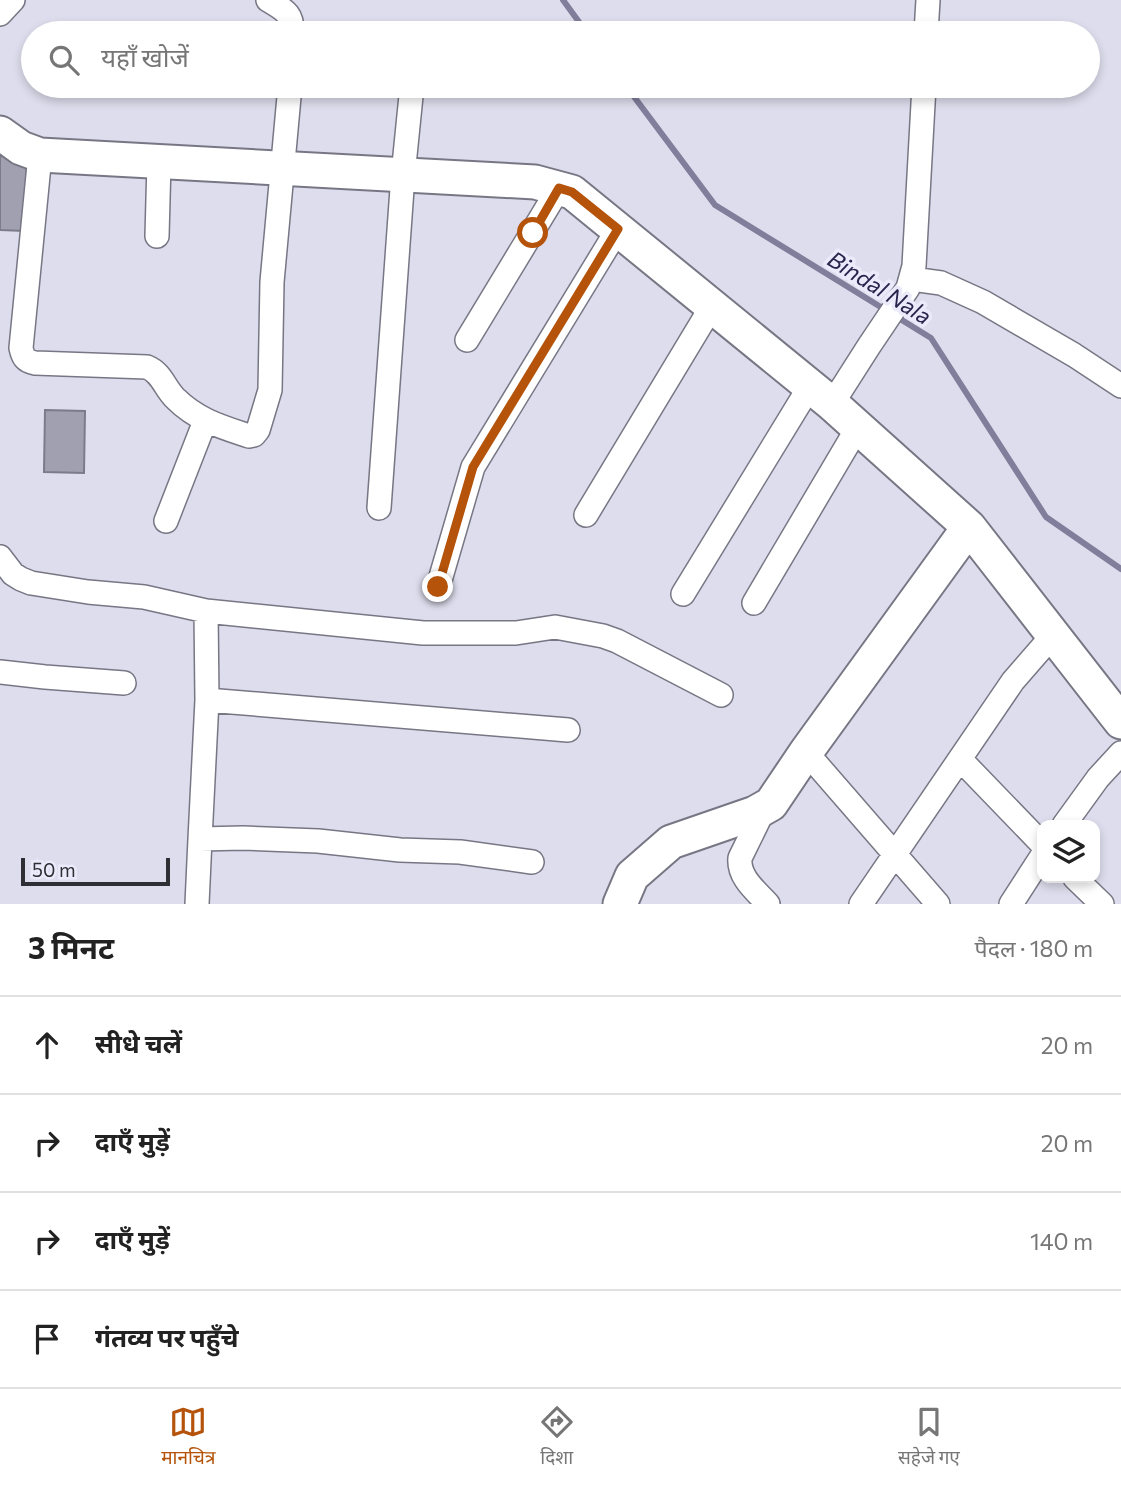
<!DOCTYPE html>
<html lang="hi">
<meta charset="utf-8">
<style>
:root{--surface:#fff;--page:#f6f6f6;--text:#222;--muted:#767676;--line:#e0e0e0;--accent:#b45309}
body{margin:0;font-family:Commissioner,"Noto Sans Devanagari",sans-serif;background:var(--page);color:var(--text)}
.controls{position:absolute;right:21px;bottom:21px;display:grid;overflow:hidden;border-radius:14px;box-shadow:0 4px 10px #0003}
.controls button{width:63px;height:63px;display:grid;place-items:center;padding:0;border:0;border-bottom:2px solid var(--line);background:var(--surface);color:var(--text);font:35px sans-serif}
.scale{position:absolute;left:21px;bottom:18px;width:149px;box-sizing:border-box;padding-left:7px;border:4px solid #2e2e34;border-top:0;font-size:19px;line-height:24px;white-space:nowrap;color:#2e2e34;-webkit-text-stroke:5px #ebeafa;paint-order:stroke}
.stop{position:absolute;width:21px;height:21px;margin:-16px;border:5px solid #b45309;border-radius:50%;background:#fff}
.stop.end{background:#b45309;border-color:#fff;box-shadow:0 2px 7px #0008}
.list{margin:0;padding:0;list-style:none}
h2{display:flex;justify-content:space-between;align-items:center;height:91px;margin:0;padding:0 28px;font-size:30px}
h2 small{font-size:23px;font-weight:400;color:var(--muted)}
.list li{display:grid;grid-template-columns:46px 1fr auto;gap:21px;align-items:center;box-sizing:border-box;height:98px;padding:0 28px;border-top:2px solid var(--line)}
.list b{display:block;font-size:26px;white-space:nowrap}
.list em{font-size:23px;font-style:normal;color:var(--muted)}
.icon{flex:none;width:38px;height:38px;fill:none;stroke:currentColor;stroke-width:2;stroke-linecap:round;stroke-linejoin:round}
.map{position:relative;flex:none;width:1121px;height:904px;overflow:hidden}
.search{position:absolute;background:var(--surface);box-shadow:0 4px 10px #0003;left:21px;right:21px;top:21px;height:77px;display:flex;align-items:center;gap:18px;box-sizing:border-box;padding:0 24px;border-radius:38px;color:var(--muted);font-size:26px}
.sheet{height:483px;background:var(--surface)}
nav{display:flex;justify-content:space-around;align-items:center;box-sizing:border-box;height:98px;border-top:2px solid var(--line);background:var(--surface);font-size:19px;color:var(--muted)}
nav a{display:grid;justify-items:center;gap:4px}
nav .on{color:var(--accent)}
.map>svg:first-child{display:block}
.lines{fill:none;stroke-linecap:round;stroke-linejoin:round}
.stream{stroke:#807e9b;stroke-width:6}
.building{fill:#a1a0b0;stroke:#7b7b89;stroke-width:2}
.street-casing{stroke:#777684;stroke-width:26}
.secondary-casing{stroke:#777684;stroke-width:37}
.street{stroke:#fff;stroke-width:23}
.secondary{stroke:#fff;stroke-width:33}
.route{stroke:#b45309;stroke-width:9}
.labels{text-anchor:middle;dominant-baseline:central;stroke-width:7;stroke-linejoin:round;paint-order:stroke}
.water-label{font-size:23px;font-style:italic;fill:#2a234c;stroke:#ebeafa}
</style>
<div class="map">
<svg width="1121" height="904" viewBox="0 0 1121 904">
<rect width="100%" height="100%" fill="#dedded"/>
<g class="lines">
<!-- stream -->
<path class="stream" d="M 563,0 L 587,33
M 626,86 L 715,205 L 931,338 L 1046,517 L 1121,569"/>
</g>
<!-- building -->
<path class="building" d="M 0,156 L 27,157 L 24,231 L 0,230 Z
M 45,410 L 85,411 L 84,473 L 44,472 Z"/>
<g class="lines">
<!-- street casing -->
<g class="street-casing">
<path id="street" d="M 268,0 C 284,10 293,13 292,33
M 0,14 L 13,0
M 926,33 L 928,0
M 40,155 L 21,348 C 23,357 25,361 35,363 L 147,367 C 162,373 165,389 176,399 C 197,420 222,427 249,436 L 254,435 L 258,430 L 270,390 L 272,282 L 290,86
M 157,236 L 159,162
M 912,279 L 941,283 L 983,302 L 1074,355 L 1121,386
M 467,340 L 559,188
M 832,404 L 869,346 L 908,288 L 914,266 L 924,86
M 379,508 L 403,175 L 412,86
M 586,515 L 712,306
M 166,521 L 205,421
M 0,557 L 13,574 L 21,579 L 31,583 L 88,592 L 144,597 L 206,611 L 207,700 L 568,730
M 438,587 L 473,467 L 618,229
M 683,594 L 810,386
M 754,603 L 858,427
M 206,611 L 423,633 L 516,633 L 555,627 L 603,636 L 617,641 L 721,695
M 0,672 L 45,677 L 124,683
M 806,752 L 938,904
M 960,759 L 1042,844
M 764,809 L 740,858 C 738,877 756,891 768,904
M 1064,825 L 1098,778 L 1121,753
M 200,839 L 207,700
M 1075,878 L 1102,904
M 197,904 L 200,839 L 243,838 L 318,841 L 400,850 L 460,852 L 532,862
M 861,904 L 1013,681 L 1053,635
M 1011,904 L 1042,856"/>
</g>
<!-- secondary casing -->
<g class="secondary-casing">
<path id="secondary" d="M 0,133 L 21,148 L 40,155 L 535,182 L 572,192 L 832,404 L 969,527 L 1121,722
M 620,904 L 632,876 L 671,842 L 755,813 L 771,804 L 806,752 L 969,527"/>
</g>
<!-- street -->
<use href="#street" class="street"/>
<!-- secondary -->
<use href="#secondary" class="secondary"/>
</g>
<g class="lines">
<!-- route -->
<path class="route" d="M 438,587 L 473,467 L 618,229 L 572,192 L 559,188 L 533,233"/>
</g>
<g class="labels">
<!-- water labels -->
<g class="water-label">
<text transform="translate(880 287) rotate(32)">Bindal Nala</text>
</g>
</g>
</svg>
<div class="controls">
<button><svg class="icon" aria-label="layers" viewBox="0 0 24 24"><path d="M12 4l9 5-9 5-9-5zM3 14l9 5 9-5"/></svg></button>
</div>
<div class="scale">50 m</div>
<div class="stop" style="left:533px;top:233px"></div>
<div class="stop end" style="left:438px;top:587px"></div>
<div class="search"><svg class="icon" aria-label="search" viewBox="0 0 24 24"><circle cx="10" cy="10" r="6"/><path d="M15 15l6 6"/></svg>यहाँ खोजें</div>
</div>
<section class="sheet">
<h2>3 मिनट<small>पैदल · 180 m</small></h2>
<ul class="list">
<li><svg class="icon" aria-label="ahead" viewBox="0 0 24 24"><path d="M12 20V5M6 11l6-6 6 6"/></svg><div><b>सीधे चलें</b></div><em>20 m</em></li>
<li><svg class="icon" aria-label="right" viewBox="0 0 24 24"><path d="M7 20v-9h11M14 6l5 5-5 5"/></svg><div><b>दाएँ मुड़ें</b></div><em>20 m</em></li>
<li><svg class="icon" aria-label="right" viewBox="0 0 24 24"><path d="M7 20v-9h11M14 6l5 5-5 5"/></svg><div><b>दाएँ मुड़ें</b></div><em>140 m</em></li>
<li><svg class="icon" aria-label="arrive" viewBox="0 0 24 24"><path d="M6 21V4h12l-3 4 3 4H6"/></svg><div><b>गंतव्य पर पहुँचे</b></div></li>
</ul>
</section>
<nav>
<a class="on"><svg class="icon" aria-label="map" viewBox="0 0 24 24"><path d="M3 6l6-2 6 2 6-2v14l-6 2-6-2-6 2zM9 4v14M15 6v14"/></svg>मानचित्र</a>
<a><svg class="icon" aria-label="directions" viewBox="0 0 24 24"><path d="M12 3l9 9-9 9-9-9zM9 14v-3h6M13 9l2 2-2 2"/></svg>दिशा</a>
<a><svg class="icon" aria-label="saved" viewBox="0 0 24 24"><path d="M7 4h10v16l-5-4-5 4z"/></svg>सहेजे गए</a>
</nav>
